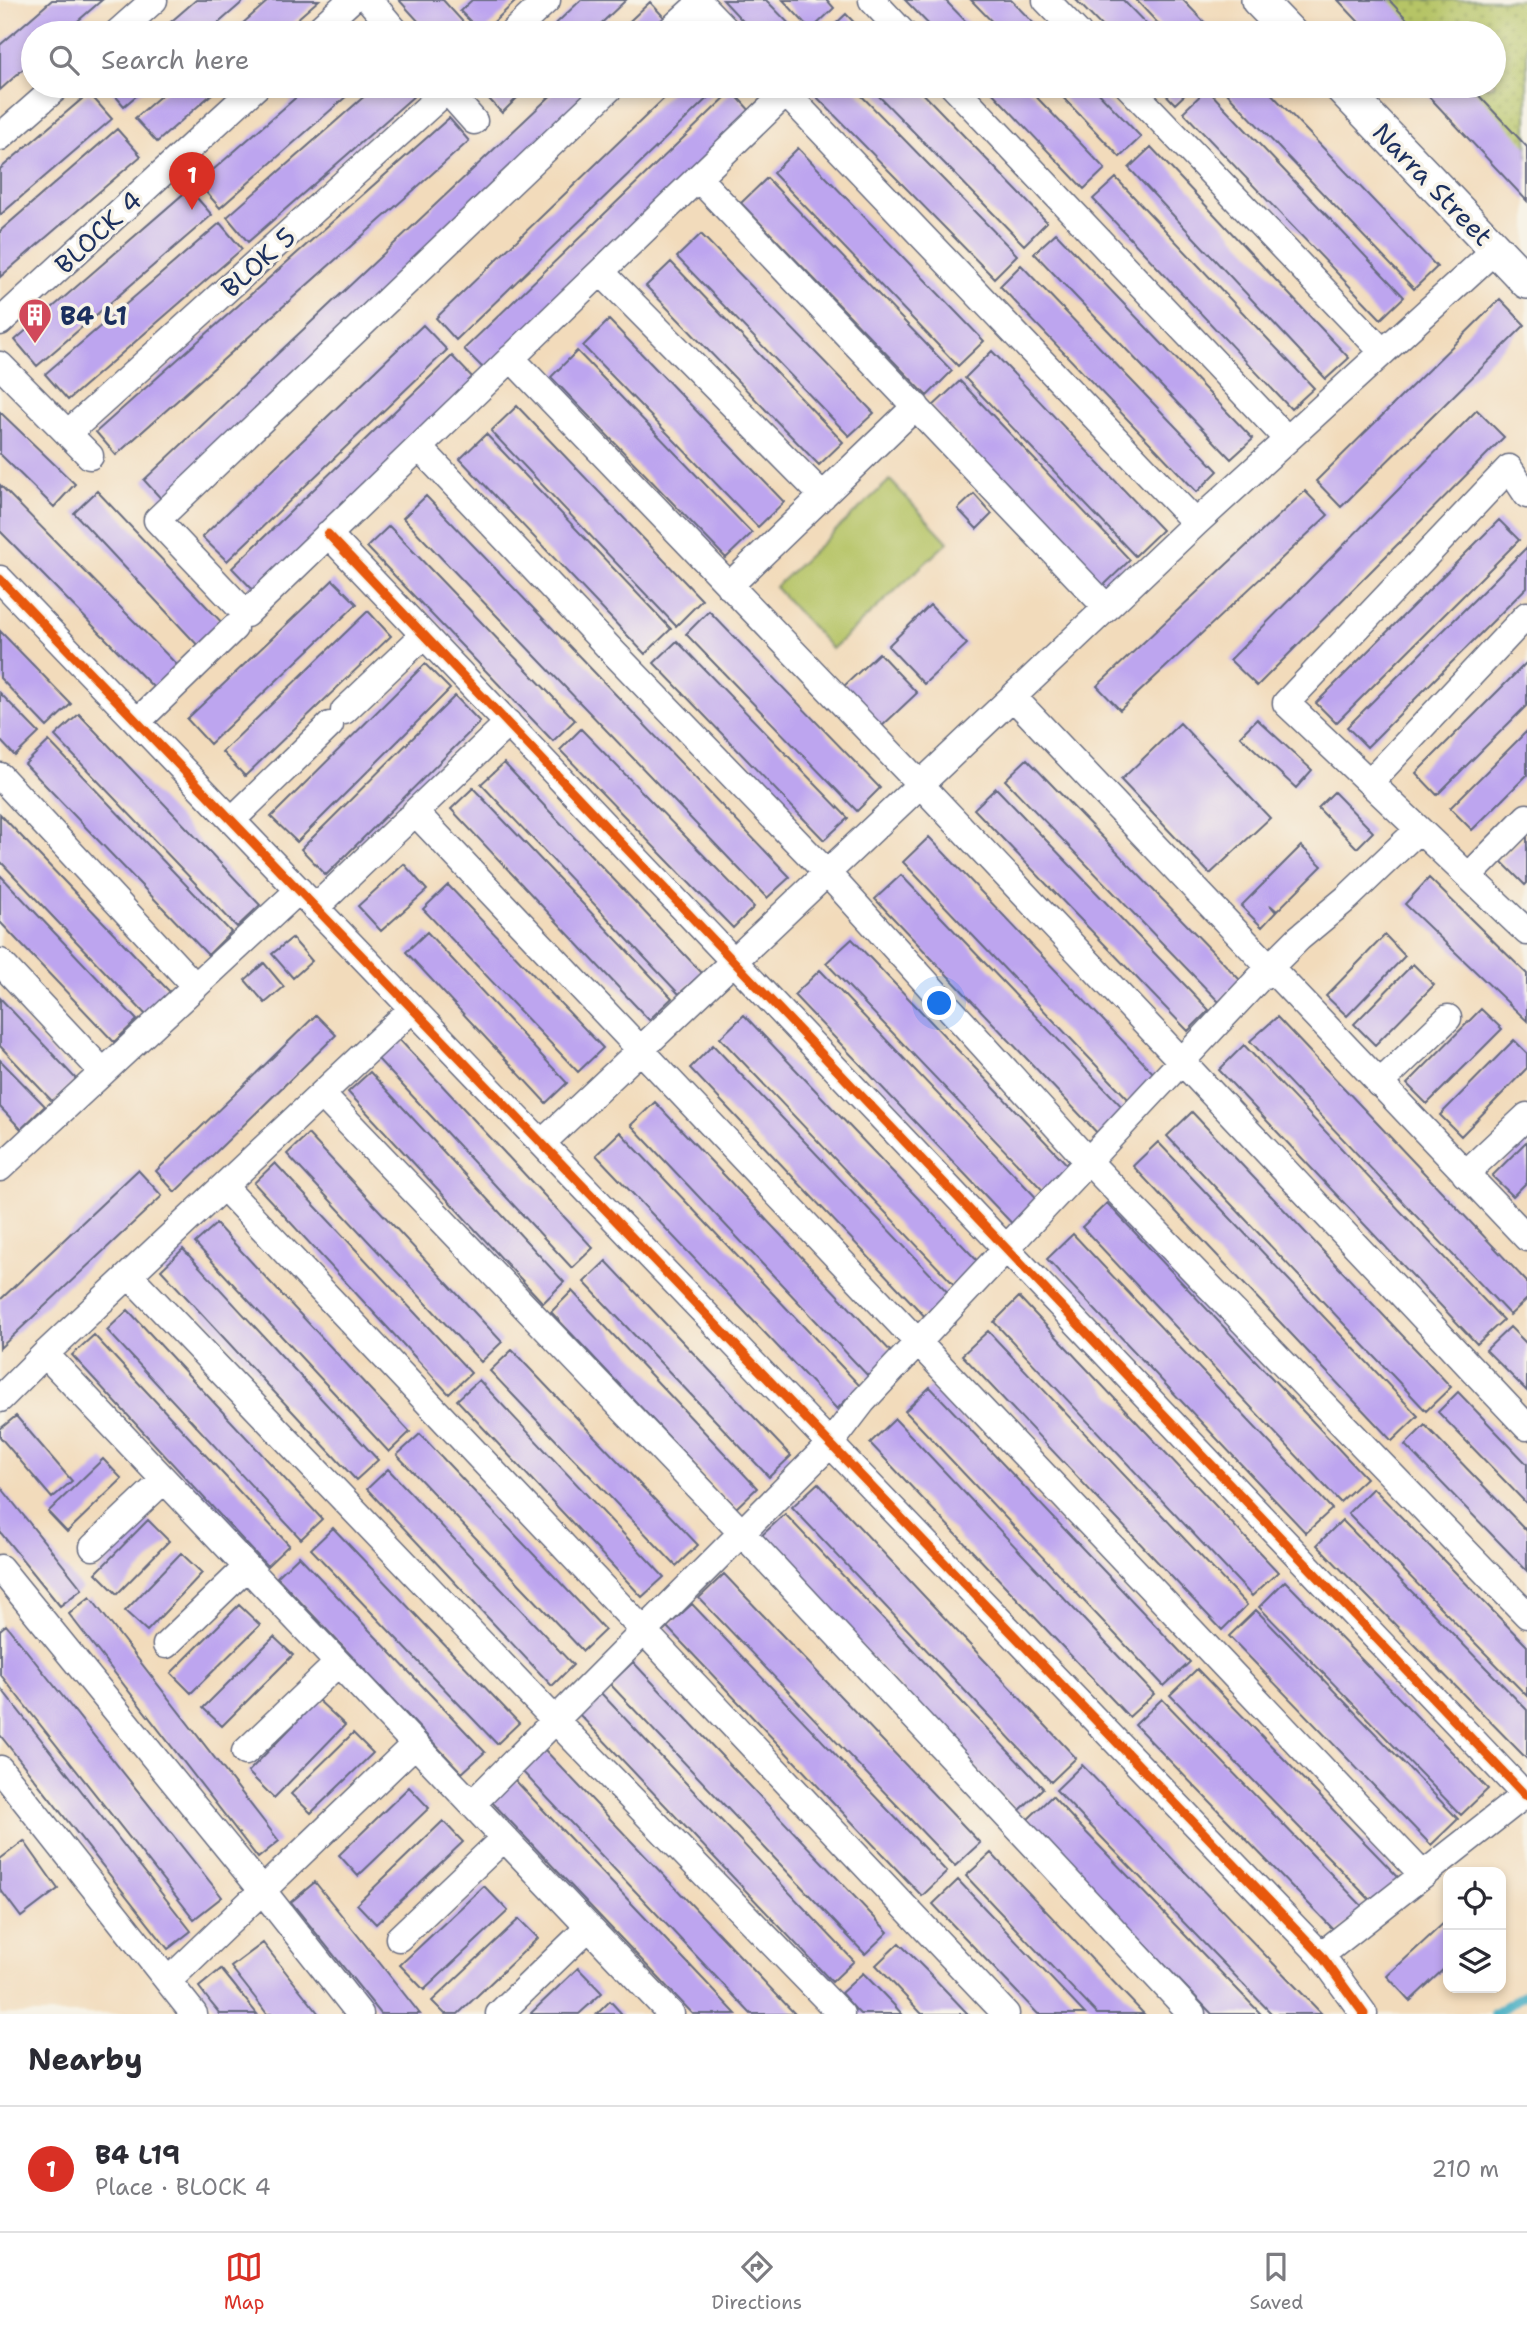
<!DOCTYPE html>
<meta charset="utf-8">
<style>
:root{--surface:#fff;--page:#f2f2f3;--text:#2b2b33;--muted:#7c7c81;--line:#e1e1e2;--accent:#d93025}
body{margin:0;font-family:"Shantell Sans",sans-serif;background:var(--page);color:var(--text)}
.controls{position:absolute;right:21px;bottom:21px;display:grid;overflow:hidden;border-radius:14px;box-shadow:0 4px 10px #0003}
.controls button{width:63px;height:63px;display:grid;place-items:center;padding:0;border:0;border-bottom:2px solid var(--line);background:var(--surface);color:var(--text);font:35px sans-serif}
.you{position:absolute;left:940px;top:1004px;width:24px;height:24px;margin:-18px;border:5px solid #fff;border-radius:50%;background:#1a73e8;box-shadow:0 0 0 10px #1a73e833}
.badge{display:grid;place-items:center;width:46px;height:46px;border-radius:50%;background:var(--accent);color:#fff;font-size:23px;font-weight:700}
.pin{position:absolute;translate:-50% -58px;filter:drop-shadow(0 2px 4px #0008)}
.pin::after{content:'';position:absolute;top:37px;width:24px;height:21px;background:inherit;clip-path:polygon(0 0,100% 0,50% 100%)}
.list{margin:0;padding:0;list-style:none}
h2{display:flex;justify-content:space-between;align-items:center;height:91px;margin:0;padding:0 28px;font-size:30px}
h2 small{font-size:23px;font-weight:400;color:var(--muted)}
.list li{display:grid;grid-template-columns:46px 1fr auto;gap:21px;align-items:center;box-sizing:border-box;height:126px;padding:0 28px;border-top:2px solid var(--line)}
.list b{display:block;font-size:26px;white-space:nowrap}
.list p{margin:0;font-size:23px;white-space:nowrap;color:var(--muted)}
.list em{font-size:23px;font-style:normal;color:var(--muted)}
.icon{flex:none;width:38px;height:38px;fill:none;stroke:currentColor;stroke-width:2;stroke-linecap:round;stroke-linejoin:round}
.map{position:relative;flex:none;width:1527px;height:2014px;overflow:hidden}
.search{position:absolute;background:var(--surface);box-shadow:0 4px 10px #0003;left:21px;right:21px;top:21px;height:77px;display:flex;align-items:center;gap:18px;box-sizing:border-box;padding:0 24px;border-radius:38px;color:var(--muted);font-size:26px}
.sheet{height:217px;background:var(--surface)}
nav{display:flex;justify-content:space-around;align-items:center;box-sizing:border-box;height:98px;border-top:2px solid var(--line);background:var(--surface);font-size:19px;color:var(--muted)}
nav a{display:grid;justify-items:center;gap:4px}
nav .on{color:var(--accent)}
.map>svg:first-child{display:block}
.grass{fill:url(#grass-dots);stroke:#687a62;stroke-width:2}
.pitch{fill:#b6c466;stroke:#687a62;stroke-width:2}
.lines{fill:none;stroke-linecap:round;stroke-linejoin:round}
.stream{stroke:#44adc3;stroke-width:10}
.building{fill:#bda5ef}
.minor-casing{stroke:#666b7f;stroke-width:29}
.tertiary-casing{stroke:#666b7f;stroke-width:36}
.minor{stroke:#fff;stroke-width:26}
.tertiary{stroke:#fff;stroke-width:33}
.cycleway-casing{stroke:#f7f3e8;stroke-width:13}
.cycleway{stroke:#e8590c;stroke-width:9}
.labels{text-anchor:middle;dominant-baseline:central;stroke-width:7;stroke-linejoin:round;paint-order:stroke}
.street-label{font-size:26px;fill:#1b2f5e;stroke:#f7f3e8}
.poi-label{font-size:26px;font-weight:bold;fill:#1b2f5e;stroke:#f7f3e8;text-anchor:start}
</style>
<div class="map">
<svg width="1527" height="2014" viewBox="0 0 1527 2014">
<defs>
<pattern id="grass-dots" width="8" height="8" patternUnits="userSpaceOnUse" patternTransform="scale(1.75)"><rect width="8" height="8" fill="#b6c466"/><path d="M2 2h.1M6 6h.1" fill="none" stroke="#93a057" stroke-width="1.8" stroke-linecap="round"/></pattern>
</defs>
<rect width="100%" height="100%" fill="#f7f3e8"/>
<filter id="ink" filterUnits="userSpaceOnUse"><feTurbulence type="fractalNoise" baseFrequency=".0143" numOctaves="2"/><feDisplacementMap in="SourceGraphic" scale="14" xChannelSelector="R" yChannelSelector="G"/><feConvolveMatrix kernelMatrix="1 2 1 2 8 2 1 2 1" color-interpolation-filters="sRGB"/></filter>
<filter id="wash" filterUnits="userSpaceOnUse"><feTurbulence type="fractalNoise" baseFrequency=".00686" numOctaves="4" result="noise"/><feDisplacementMap in="SourceGraphic" scale="28" xChannelSelector="R" yChannelSelector="G"/><feGaussianBlur stdDeviation="1.57" result="paint"/><feColorMatrix in="noise" values="0 0 0 0 0 0 0 0 0 0 0 0 0 0 0 0 0 1.4 0 .05"/><feComposite in="paint" operator="in"/></filter>
<g filter="url(#wash)">
<rect width="100%" height="100%" fill="#f2dbbb"/>
<!-- grass -->
<path class="grass" d="M 1379,0 L 1527,0 L 1527,157 L 1460,86 L 1494,86 L 1494,33 L 1410,33 Z"/>
<!-- pitch -->
<path class="pitch" d="M 890,480 L 948,542 L 832,649 L 775,587 Z"/>
<g class="lines">
<!-- stream -->
<path class="stream" d="M 1494,2014 L 1527,1993"/>
</g>
<g id="blocks">
<!-- building -->
<path class="building" d="M 52,0 L 102,0 L 64,33 L 33,33 L 33,60 L 0,90 L 0,45 Z
M 196,0 L 245,0 L 207,33 L 158,33 Z
M 269,0 L 319,0 L 281,33 L 232,33 Z
M 399,0 L 443,0 L 473,33 L 429,33 Z
M 472,0 L 517,0 L 482,33 L 460,11 Z
M 581,0 L 626,0 L 591,33 L 546,33 Z
M 723,0 L 766,0 L 798,33 L 754,33 Z
M 783,0 L 827,0 L 834,8 L 811,30 Z
M 905,0 L 945,0 L 977,33 L 937,33 Z
M 971,0 L 1011,0 L 1043,33 L 1003,33 Z
M 1076,0 L 1123,0 L 1155,33 L 1108,33 Z
M 1136,0 L 1183,0 L 1215,33 L 1167,33 Z
M 1338,0 L 1389,0 L 1420,33 L 1369,33 Z
M 650,2 L 671,25 L 661,33 L 617,33 Z
M 846,14 L 864,33 L 826,33 Z
M 107,86 L 148,86 L 124,106 Z
M 172,86 L 221,86 L 157,142 L 135,118 Z
M 309,86 L 358,86 L 220,208 L 198,183 Z
M 376,86 L 421,86 L 423,88 L 248,242 L 227,217 Z
M 477,86 L 521,86 L 525,90 L 502,113 Z
M 561,86 L 605,86 L 165,503 L 144,480 Z
M 677,86 L 720,86 L 456,340 L 436,318 Z
M 806,86 L 852,86 L 1017,255 L 994,278 Z
M 869,86 L 916,86 L 1047,222 L 1024,245 Z
M 986,86 L 1026,86 L 1105,169 L 1084,189 Z
M 1052,86 L 1092,86 L 1141,137 L 1120,157 Z
M 1158,86 L 1194,86 L 1175,104 Z
M 1220,86 L 1264,86 L 1437,267 L 1414,289 Z
M 1419,86 L 1470,86 L 1527,147 L 1527,201 Z
M 1207,89 L 1404,297 L 1381,319 L 1183,112 Z
M 732,91 L 752,113 L 485,370 L 464,349 Z
M 89,93 L 112,119 L 0,215 L 0,169 Z
M 449,118 L 469,141 L 116,455 L 96,432 Z
M 117,129 L 141,156 L 0,277 L 0,231 Z
M 1151,147 L 1349,358 L 1326,379 L 1129,168 Z
M 798,148 L 984,341 L 958,366 L 773,173 Z
M 767,178 L 952,371 L 927,396 L 741,203 Z
M 1116,178 L 1314,388 L 1291,409 L 1093,199 Z
M 189,189 L 212,215 L 37,366 L 15,340 Z
M 220,223 L 242,249 L 68,400 L 45,374 Z
M 1056,233 L 1253,439 L 1231,459 L 1034,253 Z
M 701,234 L 874,413 L 849,436 L 677,257 Z
M 671,262 L 843,442 L 819,465 L 646,286 Z
M 1021,265 L 1218,471 L 1197,492 L 1000,286 Z
M 1500,299 L 1525,325 L 1341,507 L 1316,481 Z
M 609,320 L 784,502 L 758,527 L 583,346 Z
M 423,325 L 447,350 L 227,561 L 202,537 Z
M 577,351 L 752,533 L 726,558 L 551,377 Z
M 992,351 L 1162,530 L 1135,556 L 965,378 Z
M 452,356 L 477,382 L 256,593 L 232,568 Z
M 960,381 L 1130,560 L 1102,587 L 932,407 Z
M 517,406 L 702,600 L 676,626 L 491,431 Z
M 1477,410 L 1504,437 L 1257,686 L 1230,660 Z
M 0,412 L 75,484 L 54,507 L 0,454 Z
M 486,434 L 671,629 L 645,654 L 460,459 Z
M 0,485 L 185,673 L 162,696 L 0,531 Z
M 97,491 L 227,628 L 203,651 L 74,513 Z
M 1305,491 L 1328,515 L 1120,710 L 1097,686 Z
M 974,494 L 992,514 L 977,529 L 958,509 Z
M 426,496 L 790,877 L 767,898 L 403,518 Z
M 1499,520 L 1519,540 L 1336,723 L 1316,703 Z
M 389,526 L 575,720 L 553,741 L 367,547 Z
M 1527,547 L 1527,587 L 1367,747 L 1347,727 Z
M 333,580 L 357,604 L 210,744 L 187,719 Z
M 930,605 L 967,644 L 924,684 L 888,646 Z
M 368,611 L 391,636 L 245,776 L 222,752 Z
M 709,611 L 880,788 L 857,811 L 686,634 Z
M 0,631 L 71,704 L 47,727 L 0,678 Z
M 677,641 L 848,818 L 824,840 L 654,663 Z
M 879,653 L 917,693 L 881,727 L 843,687 Z
M 1527,662 L 1527,705 L 1437,795 L 1416,773 Z
M 425,664 L 450,689 L 297,842 L 271,817 Z
M 0,693 L 39,733 L 15,756 L 0,740 Z
M 455,696 L 480,722 L 326,875 L 301,849 Z
M 79,714 L 260,905 L 237,927 L 55,736 Z
M 1257,719 L 1312,770 L 1296,788 L 1240,736 Z
M 1180,723 L 1270,818 L 1210,874 L 1121,780 Z
M 581,729 L 754,907 L 733,928 L 560,750 Z
M 1527,731 L 1527,775 L 1472,830 L 1450,808 Z
M 49,741 L 231,932 L 208,955 L 25,764 Z
M 1027,759 L 1240,980 L 1219,1002 L 1005,780 Z
M 504,763 L 702,973 L 679,994 L 481,784 Z
M 473,788 L 672,998 L 649,1020 L 451,809 Z
M 996,788 L 1209,1010 L 1188,1031 L 974,809 Z
M 1334,792 L 1373,832 L 1357,848 L 1318,808 Z
M 0,814 L 170,992 L 146,1015 L 0,861 Z
M 1527,836 L 1527,883 L 1525,885 L 1501,861 Z
M 929,837 L 1156,1076 L 1130,1101 L 903,862 Z
M 1301,846 L 1322,866 L 1277,911 L 1270,905 L 1276,912 L 1262,927 L 1241,906 Z
M 404,864 L 427,890 L 381,931 L 358,906 Z
M 0,875 L 137,1020 L 114,1042 L 0,922 Z
M 901,875 L 1128,1113 L 1102,1138 L 875,899 Z
M 1429,878 L 1527,974 L 1527,1021 L 1405,904 Z
M 448,885 L 603,1048 L 578,1072 L 423,909 Z
M 427,932 L 567,1083 L 546,1103 L 406,952 Z
M 1385,935 L 1405,956 L 1347,1016 L 1326,996 Z
M 292,938 L 312,961 L 293,978 L 272,954 Z
M 852,939 L 1079,1177 L 1054,1202 L 826,963 Z
M 264,963 L 284,987 L 265,1003 L 245,980 Z
M 1413,964 L 1434,985 L 1375,1045 L 1354,1024 Z
M 820,970 L 1047,1209 L 1022,1234 L 794,995 Z
M 0,998 L 76,1079 L 53,1102 L 0,1046 Z
M 1481,1009 L 1502,1029 L 1427,1104 L 1407,1084 Z
M 316,1015 L 336,1035 L 175,1192 L 156,1171 Z
M 744,1015 L 985,1269 L 961,1292 L 720,1038 Z
M 1277,1017 L 1527,1282 L 1527,1299 L 1510,1315 L 1250,1041 Z
M 399,1039 L 593,1248 L 572,1268 L 378,1059 Z
M 1514,1040 L 1527,1053 L 1527,1068 L 1461,1136 L 1440,1115 Z
M 713,1045 L 954,1299 L 930,1322 L 690,1068 Z
M 1244,1045 L 1503,1320 L 1477,1344 L 1219,1070 Z
M 0,1060 L 45,1106 L 21,1129 L 0,1107 Z
M 370,1072 L 564,1282 L 543,1303 L 348,1092 Z
M 655,1102 L 895,1356 L 871,1379 L 631,1125 Z
M 1192,1112 L 1451,1387 L 1426,1411 L 1167,1136 Z
M 620,1132 L 860,1386 L 837,1409 L 596,1155 Z
M 308,1134 L 502,1342 L 481,1362 L 287,1154 Z
M 1527,1141 L 1527,1182 L 1513,1196 L 1492,1176 Z
M 1158,1142 L 1418,1416 L 1392,1441 L 1133,1166 Z
M 275,1163 L 471,1373 L 449,1394 L 254,1183 Z
M 138,1170 L 162,1196 L 0,1348 L 0,1300 Z
M 1107,1203 L 1366,1478 L 1340,1502 L 1082,1227 Z
M 216,1224 L 410,1432 L 389,1452 L 195,1243 Z
M 1073,1234 L 1332,1509 L 1306,1533 L 1047,1259 Z
M 183,1249 L 378,1460 L 356,1480 L 161,1270 Z
M 606,1261 L 791,1456 L 769,1477 L 584,1282 Z
M 572,1291 L 757,1488 L 736,1508 L 551,1312 Z
M 1019,1297 L 1278,1572 L 1252,1596 L 994,1322 Z
M 128,1310 L 322,1519 L 301,1539 L 107,1330 Z
M 1510,1327 L 1527,1344 L 1527,1391 L 1486,1350 Z
M 988,1331 L 1247,1605 L 1222,1630 L 962,1355 Z
M 94,1335 L 289,1545 L 267,1566 L 72,1355 Z
M 512,1350 L 698,1545 L 676,1566 L 490,1371 Z
M 479,1380 L 664,1577 L 642,1597 L 457,1400 Z
M 930,1387 L 1190,1662 L 1164,1686 L 905,1411 Z
M 1458,1392 L 1527,1464 L 1527,1504 L 1438,1412 Z
M 16,1416 L 72,1481 L 52,1498 L 0,1437 L 0,1429 Z
M 895,1419 L 1154,1694 L 1129,1717 L 870,1443 Z
M 1425,1425 L 1527,1531 L 1527,1571 L 1405,1445 Z
M 420,1434 L 605,1630 L 583,1651 L 397,1455 Z
M 103,1459 L 122,1479 L 67,1532 L 48,1512 Z
M 388,1469 L 573,1665 L 552,1686 L 367,1489 Z
M 818,1483 L 1076,1758 L 1051,1782 L 792,1507 Z
M 0,1486 L 82,1589 L 60,1606 L 0,1532 Z
M 1373,1488 L 1527,1646 L 1527,1696 L 1348,1513 Z
M 785,1514 L 1043,1788 L 1018,1812 L 759,1538 Z
M 148,1520 L 169,1541 L 117,1594 L 96,1573 Z
M 1342,1520 L 1527,1710 L 1527,1759 L 1317,1545 Z
M 333,1528 L 519,1723 L 497,1744 L 311,1549 Z
M 181,1553 L 202,1573 L 147,1631 L 125,1611 Z
M 299,1556 L 485,1752 L 462,1773 L 277,1577 Z
M 724,1574 L 980,1843 L 955,1866 L 699,1598 Z
M 1285,1581 L 1488,1789 L 1461,1815 L 1259,1607 Z
M 90,1597 L 279,1841 L 258,1858 L 69,1614 Z
M 692,1604 L 947,1872 L 922,1896 L 667,1627 Z
M 239,1605 L 260,1625 L 191,1693 L 171,1673 Z
M 1256,1610 L 1458,1819 L 1431,1845 L 1229,1636 Z
M 6,1625 L 222,1897 L 194,1919 L 0,1674 L 0,1630 Z
M 274,1637 L 293,1655 L 222,1726 L 203,1708 Z
M 633,1662 L 888,1932 L 865,1954 L 610,1684 Z
M 1197,1669 L 1399,1878 L 1373,1903 L 1170,1695 Z
M 0,1687 L 191,1931 L 168,1949 L 0,1735 Z
M 600,1692 L 854,1961 L 832,1982 L 578,1713 Z
M 1162,1699 L 1364,1908 L 1337,1933 L 1135,1725 Z
M 318,1700 L 345,1725 L 274,1798 L 248,1772 Z
M 353,1733 L 373,1753 L 311,1813 L 291,1794 Z
M 544,1749 L 795,2014 L 751,2014 L 521,1770 Z
M 1082,1765 L 1296,1987 L 1322,2014 L 1272,2014 L 1056,1790 Z
M 514,1779 L 736,2014 L 693,2014 L 595,1911 L 491,1801 Z
M 409,1787 L 429,1808 L 358,1876 L 339,1855 Z
M 1052,1796 L 1080,1826 L 1261,2014 L 1212,2014 L 1026,1821 Z
M 443,1821 L 463,1842 L 376,1924 L 357,1904 Z
M 24,1841 L 58,1889 L 21,1917 L 0,1889 L 0,1859 Z
M 991,1853 L 1006,1869 L 1144,2014 L 1097,2014 L 996,1908 L 966,1876 Z
M 958,1880 L 973,1896 L 1085,2014 L 1038,2014 L 948,1920 L 933,1904 Z
M 315,1882 L 375,1957 L 420,2014 L 381,2014 L 291,1902 Z
M 484,1886 L 508,1911 L 424,1990 L 400,1965 Z
M 519,1919 L 538,1938 L 458,2014 L 445,2014 L 432,2001 Z
M 1448,1919 L 1448,1965 L 1410,2001 L 1387,1976 Z
M 263,1943 L 288,1975 L 319,2014 L 267,2014 L 256,1999 L 231,1967 Z
M 899,1943 L 929,1973 L 968,2014 L 922,2014 L 920,2012 L 876,1965 Z
M 578,1968 L 602,1993 L 579,2014 L 530,2014 Z
M 221,1969 L 234,1985 L 257,2014 L 220,2014 L 211,2003 L 199,1987 Z
M 863,1973 L 893,2004 L 902,2014 L 860,2014 L 856,2010 L 841,1993 Z
M 610,2001 L 622,2014 L 597,2014 Z"/>
</g>
</g>
<g filter="url(#ink)">
<use href="#blocks" fill-opacity="0" stroke="#666b7f" stroke-width="2"/>
<g class="lines">
<!-- minor casing -->
<g class="minor-casing">
<path id="minor" d="M 369,0 L 397,33
M 697,0 L 729,33
M 872,0 L 903,33
M 1046,0 L 1078,33
M 117,33 L 154,0
M 315,33 L 351,0
M 512,33 L 547,0
M 667,33 L 700,3
M 443,86 L 474,121
M 612,86 L 157,520 L 246,614 L 786,93
M 779,86 L 1196,523
M 953,86 L 1287,439
M 1128,86 L 1383,352
M 0,137 L 58,86
M 698,178 L 1107,608
M 601,272 L 823,496
M 0,322 L 257,86
M 511,358 L 920,784 L 1527,1427
M 0,365 L 90,456
M 68,433 L 447,90
M 419,447 L 614,653 L 827,873 L 1088,1161 L 1527,1615
M 1527,495 L 1509,468 L 1286,703 L 1527,932
M 328,534 L 1525,1795
M 0,579 L 1321,1955 L 1364,2014
M 729,586 L 916,406
M 1013,697 L 1527,1238
M 344,711 L 424,635
M 137,722 L 234,628
M 508,723 L 415,812 L 1423,1875
M 0,776 L 195,986
M 1370,782 L 1527,615
M 232,820 L 330,725
M 1469,876 L 1527,817
M 315,908 L 407,820
M 0,962 L 103,1072
M 1379,1084 L 1448,1018
M 322,1095 L 742,1533 L 1192,2014
M 542,1143 L 1196,523 L 1496,249
M 0,1168 L 299,890
M 1465,1174 L 1527,1116
M 224,1187 L 1006,2014
M 129,1275 L 555,1720 L 841,2014
M 45,1354 L 671,2014
M 0,1399 L 45,1354 L 412,1009
M 93,1547 L 164,1480
M 0,1568 L 262,1890 L 360,2014
M 166,1645 L 247,1567
M 245,1752 L 338,1663
M 0,1769 L 194,2014
M 472,1804 L 830,1444 L 863,1401 L 1270,967 L 1299,938 L 1347,898 L 1418,830
M 399,1938 L 504,1838
M 1321,1955 L 1527,1793
M 168,1981 L 415,1744
M 499,2014 L 589,1927"/>
</g>
<!-- tertiary casing -->
<g class="tertiary-casing">
<path id="tertiary" d="M 1258,0 L 1290,33
M 1340,86 L 1527,282"/>
</g>
<!-- minor -->
<use href="#minor" class="minor"/>
<!-- tertiary -->
<use href="#tertiary" class="tertiary"/>
<!-- cycleway casing -->
<g class="cycleway-casing">
<path id="cycleway" d="M 328,534 L 1525,1795
M 0,579 L 1321,1955 L 1364,2014"/>
</g>
<!-- cycleway -->
<use href="#cycleway" class="cycleway"/>
</g>
</g>
<!-- icons -->
<defs>
<g id="building-pin" transform="scale(1.75)"><path d="M0 17L-7.5 6A9.5 9.5 0 1 1 7.5 6Z" fill="#d1495b" stroke="#f7f3e8"/><path d="M-4-6H4V6H1V3H-1V6H-4ZM-2.5-4.3h1.7v1.8h-1.7ZM.8-4.3h1.7v1.8H.8ZM-2.5-1h1.7V.8h-1.7ZM.8-1h1.7V.8H.8Z" fill="#fff"/></g>
</defs>
<g fill-rule="evenodd">
<use href="#building-pin" x="35" y="315"/>
</g>
<g class="labels">
<!-- street labels -->
<g class="street-label">
<text transform="translate(1433 184) rotate(46)">Narra Street</text>
<text transform="translate(98 232) rotate(-43)">BLOCK 4</text>
<text transform="translate(258 262) rotate(-42)">BLOK 5</text>
</g>
<!-- poi labels -->
<g class="poi-label">
<text x="60" y="315">B4 L1</text>
</g>
</g>
</svg>
<div class="controls">
<button><svg class="icon" aria-label="locate" viewBox="0 0 24 24"><circle cx="12" cy="12" r="6"/><path d="M12 2v4M12 18v4M2 12h4M18 12h4"/></svg></button>
<button><svg class="icon" aria-label="layers" viewBox="0 0 24 24"><path d="M12 4l9 5-9 5-9-5zM3 14l9 5 9-5"/></svg></button>
</div>
<div class="you"></div>
<div class="pin badge" style="left:192px;top:210px">1</div>
<div class="search"><svg class="icon" aria-label="search" viewBox="0 0 24 24"><circle cx="10" cy="10" r="6"/><path d="M15 15l6 6"/></svg>Search here</div>
</div>
<section class="sheet">
<h2>Nearby<small></small></h2>
<ul class="list">
<li><span class="badge">1</span><div><b>B4 L19</b><p>Place · BLOCK 4</p></div><em>210 m</em></li>
</ul>
</section>
<nav>
<a class="on"><svg class="icon" aria-label="map" viewBox="0 0 24 24"><path d="M3 6l6-2 6 2 6-2v14l-6 2-6-2-6 2zM9 4v14M15 6v14"/></svg>Map</a>
<a><svg class="icon" aria-label="directions" viewBox="0 0 24 24"><path d="M12 3l9 9-9 9-9-9zM9 14v-3h6M13 9l2 2-2 2"/></svg>Directions</a>
<a><svg class="icon" aria-label="saved" viewBox="0 0 24 24"><path d="M7 4h10v16l-5-4-5 4z"/></svg>Saved</a>
</nav>
